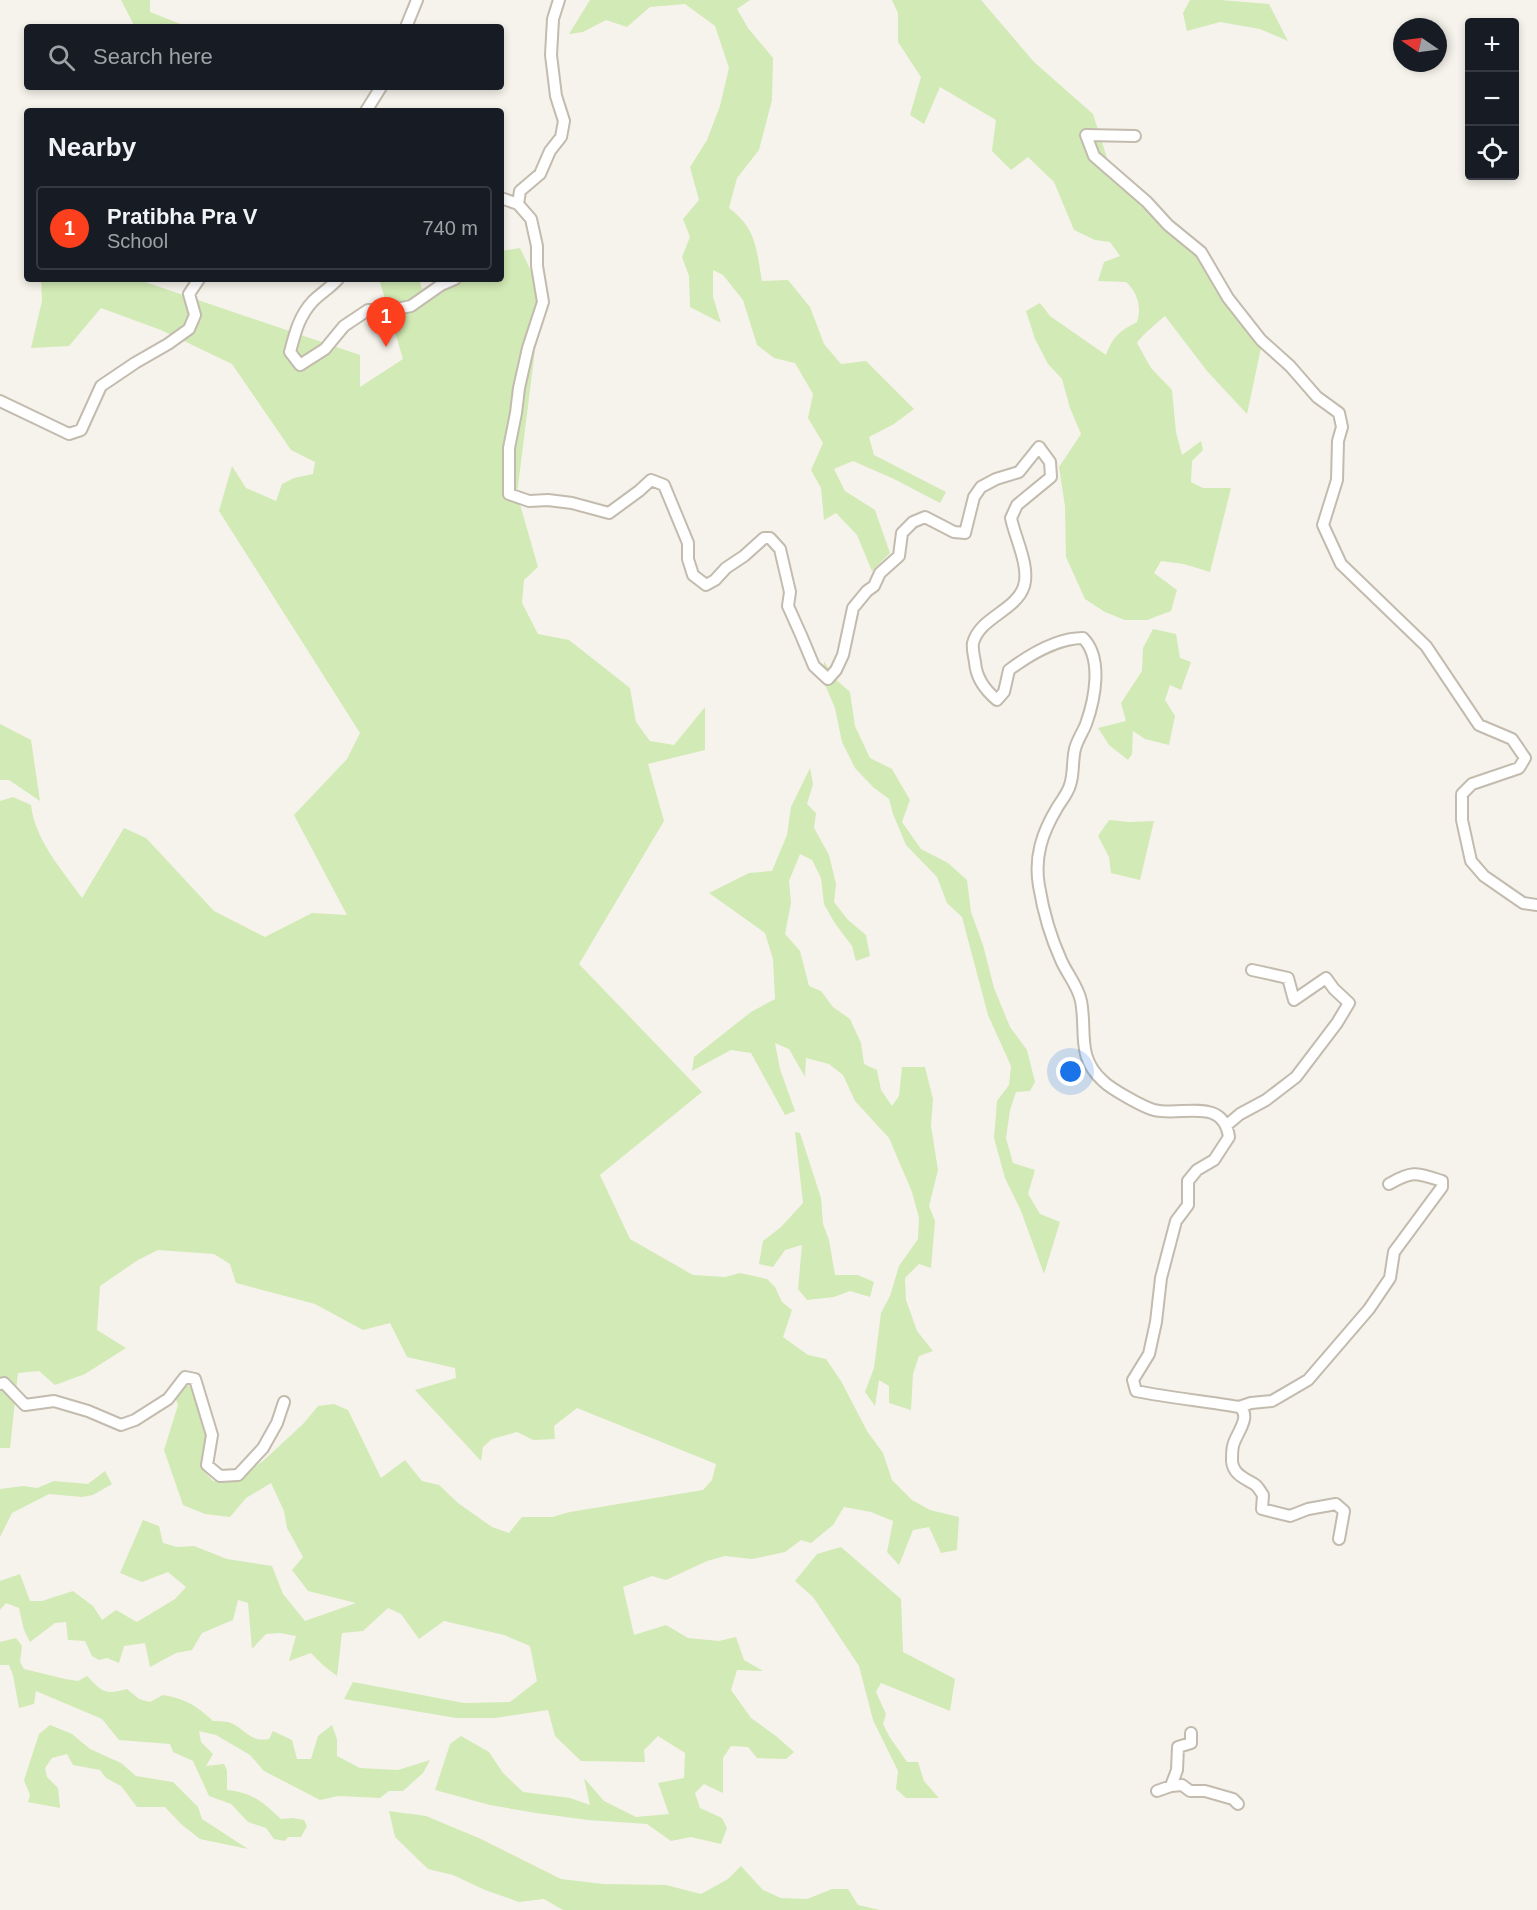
<!DOCTYPE html>
<meta charset="utf-8">
<style>
:root{--surface:#171b24;--page:#20242c;--text:#f1f3f6;--muted:#9ea1a6;--line:#363941;--accent:#fc3f1d}
body{margin:0;font-family:Helvetica,sans-serif;background:var(--page);color:var(--text)}
.controls{position:absolute;right:18px;top:18px;display:grid;overflow:hidden;border-radius:6px;box-shadow:0 3px 9px #0003}
.controls button{width:54px;height:54px;display:grid;place-items:center;padding:0;border:0;border-bottom:2px solid var(--line);background:var(--surface);color:var(--text);font:30px sans-serif}
.compass{position:absolute;left:1393px;top:18px;width:54px;height:54px;border-radius:50%;background:var(--surface);box-shadow:0 3px 9px #0003;rotate:283deg}
.you{position:absolute;left:1071px;top:1072px;width:21px;height:21px;margin:-15px;border:4px solid #fff;border-radius:50%;background:#1a73e8;box-shadow:0 0 0 9px #1a73e833}
.badge{display:grid;place-items:center;width:39px;height:39px;border-radius:50%;background:var(--accent);color:#fff;font-size:20px;font-weight:700}
.pin{position:absolute;translate:-50% -50px;filter:drop-shadow(0 2px 3px #0008)}
.pin::after{content:'';position:absolute;top:32px;width:21px;height:18px;background:inherit;clip-path:polygon(0 0,100% 0,50% 100%)}
.list{margin:0;padding:0;list-style:none}
h2{display:flex;justify-content:space-between;align-items:center;height:78px;margin:0;padding:0 24px;font-size:26px}
h2 small{font-size:20px;font-weight:400;color:var(--muted)}
.list li{display:grid;grid-template-columns:39px 1fr auto;gap:18px;align-items:center;box-sizing:border-box;height:84px;margin:0 12px 12px;padding:0 12px;border:2px solid var(--line);border-radius:6px}
.list b{display:block;font-size:22px;white-space:nowrap}
.list p{margin:0;font-size:20px;white-space:nowrap;color:var(--muted)}
.list em{font-size:20px;font-style:normal;color:var(--muted)}
.icon{flex:none;width:33px;height:33px;fill:none;stroke:currentColor;stroke-width:2;stroke-linecap:round;stroke-linejoin:round}
.map{position:relative;flex:none;width:1537px;height:1910px;overflow:hidden}
.search{position:absolute;background:var(--surface);box-shadow:0 3px 9px #0003;left:24px;top:24px;width:480px;height:66px;display:flex;align-items:center;gap:15px;box-sizing:border-box;padding:0 21px;border-radius:6px;color:var(--muted);font-size:22px}
.panel{position:absolute;background:var(--surface);box-shadow:0 3px 9px #0003;left:24px;top:108px;width:480px;height:174px;border-radius:6px}
.map>svg:first-child{display:block}
.green{fill:#d2eab5}
.lines{fill:none;stroke-linecap:round;stroke-linejoin:round}
.minor-casing{stroke:#c2bbae;stroke-width:14}
.minor{stroke:#fff;stroke-width:10}
</style>
<div class="map">
<svg width="1537" height="1910" viewBox="0 0 1537 1910">
<rect width="100%" height="100%" fill="#f6f3ec"/>
<!-- green -->
<path class="green" d="M 121,0 L 150,0 L 150,12 L 188,27 L 135,27 Z
M 590,0 L 750,0 L 737,9 L 748,28 L 773,58 L 772,100 L 759,150 L 737,178 L 729,208 C 757,229 756,249 762,281 L 788,280 L 810,307 L 824,344 L 841,364 L 866,361 L 914,409 L 894,424 L 869,437 L 874,455 L 946,492 L 940,503 L 894,479 L 853,461 L 834,469 L 845,491 L 875,510 L 890,553 L 872,571 L 857,535 L 836,513 L 824,520 L 821,488 L 811,470 L 823,443 L 808,418 L 813,394 L 795,363 L 774,358 L 757,345 L 743,300 L 723,275 L 713,270 L 713,297 L 721,323 L 690,307 L 689,276 L 682,257 L 690,237 L 683,219 L 699,200 L 690,167 L 707,140 L 720,106 L 729,68 L 715,26 L 685,4 L 650,7 L 627,27 L 606,20 L 583,32 L 569,34 Z
M 892,0 L 981,0 L 1034,62 L 1093,114 L 1114,180 L 1165,229 L 1198,256 L 1222,299 L 1261,348 L 1247,414 L 1207,371 L 1165,316 C 1158,322 1141,336 1137,343 L 1151,368 L 1172,390 L 1176,432 L 1182,455 L 1201,441 L 1203,450 L 1192,461 L 1191,482 L 1203,488 L 1231,488 L 1210,572 L 1184,564 L 1161,561 L 1154,573 L 1177,590 L 1171,611 L 1147,620 L 1125,620 L 1105,612 L 1085,599 L 1066,557 L 1065,506 L 1059,467 L 1081,434 L 1070,408 L 1062,379 L 1048,364 L 1035,339 L 1026,311 L 1040,303 L 1050,316 L 1106,355 C 1113,336 1120,331 1137,322 C 1142,306 1137,292 1126,282 L 1098,281 L 1104,262 L 1120,256 L 1110,242 L 1095,240 L 1074,230 L 1054,182 L 1028,157 L 1011,170 L 992,151 L 996,120 L 940,87 L 924,124 L 910,115 L 921,77 L 898,42 L 898,13 Z
M 1190,0 L 1221,0 L 1269,4 L 1288,41 L 1260,29 L 1220,22 L 1187,31 L 1183,13 Z
M 520,248 L 542,294 L 517,494 L 538,567 L 524,580 L 522,603 L 538,634 L 569,640 L 630,688 L 636,722 L 650,741 L 674,745 L 705,707 L 705,750 L 648,764 L 664,821 L 579,964 L 702,1092 L 600,1175 L 630,1239 L 693,1275 L 725,1277 L 740,1273 L 767,1279 L 775,1287 L 782,1302 L 792,1310 L 783,1337 L 808,1355 L 826,1359 L 841,1381 L 867,1431 L 883,1453 L 892,1480 L 912,1500 L 930,1510 L 959,1517 L 957,1550 L 941,1553 L 929,1527 L 913,1530 L 899,1565 L 887,1552 L 893,1521 L 871,1512 L 844,1507 L 833,1525 L 811,1543 L 801,1540 L 785,1552 L 752,1559 L 725,1556 L 707,1561 L 666,1580 L 652,1576 L 623,1587 L 634,1635 L 666,1625 L 688,1638 L 719,1641 L 736,1637 L 744,1660 L 763,1671 L 737,1670 L 731,1690 L 751,1718 L 776,1736 L 794,1752 L 786,1759 L 757,1758 L 748,1747 L 731,1746 L 723,1758 L 723,1793 L 704,1784 L 695,1793 L 700,1808 L 722,1818 L 727,1828 L 721,1844 L 691,1837 L 671,1841 L 647,1824 L 588,1820 L 536,1813 L 490,1805 L 435,1790 L 450,1744 L 461,1736 L 489,1752 L 503,1773 L 523,1792 L 570,1798 L 590,1805 L 584,1778 L 604,1801 L 636,1817 L 669,1814 L 658,1783 L 684,1778 L 685,1753 L 658,1736 L 644,1750 L 645,1762 L 581,1761 L 555,1736 L 548,1710 L 495,1718 L 456,1718 L 344,1699 L 353,1682 L 464,1703 L 510,1702 L 537,1681 L 530,1646 L 504,1635 L 444,1621 L 419,1639 L 401,1614 L 388,1608 L 363,1631 L 342,1633 L 337,1676 L 324,1666 L 311,1653 L 289,1661 L 296,1636 L 280,1633 L 266,1634 L 252,1649 L 248,1603 L 238,1600 L 233,1620 L 202,1633 L 192,1650 L 176,1653 L 150,1667 L 145,1643 L 124,1646 L 119,1663 L 107,1658 L 99,1660 L 92,1656 L 85,1641 L 68,1640 L 66,1622 L 55,1623 L 30,1642 L 24,1630 L 19,1608 L 6,1603 L 0,1610 L 0,1581 L 20,1574 L 30,1601 L 42,1601 L 73,1591 L 93,1606 L 102,1620 L 116,1610 L 137,1622 L 175,1599 L 186,1587 L 168,1572 L 142,1582 L 120,1573 L 143,1520 L 159,1526 L 163,1543 L 177,1547 L 194,1546 L 227,1559 L 272,1566 L 283,1594 L 305,1621 L 356,1603 L 308,1591 L 292,1570 L 303,1557 L 287,1528 L 284,1511 L 271,1483 L 246,1498 L 230,1517 L 205,1514 L 183,1505 L 164,1450 L 178,1405 L 175,1397 L 184,1385 L 192,1386 L 206,1435 L 202,1455 L 203,1470 L 213,1481 L 222,1482 L 237,1479 L 263,1461 L 303,1424 L 318,1406 L 334,1404 L 348,1410 L 381,1478 L 405,1460 L 422,1481 L 439,1485 L 458,1503 L 492,1527 L 509,1533 L 522,1517 L 552,1517 L 570,1512 L 703,1490 L 712,1480 L 716,1464 L 577,1408 L 554,1426 L 555,1439 L 533,1440 L 517,1432 L 492,1439 L 483,1447 L 481,1461 L 415,1390 L 456,1378 L 455,1368 L 407,1357 L 390,1323 L 363,1330 L 315,1304 L 236,1283 L 230,1264 L 214,1254 L 158,1250 L 138,1260 L 100,1286 L 97,1330 L 126,1348 L 85,1374 L 55,1385 L 39,1371 L 18,1373 L 10,1448 L 0,1448 L 0,801 L 13,797 L 31,805 C 35,840 62,870 82,898 L 124,828 L 146,838 L 214,911 L 265,937 L 312,913 L 347,915 L 294,815 L 347,759 L 360,733 L 219,511 L 232,466 L 246,488 L 276,501 L 282,484 L 294,478 L 313,474 L 315,462 L 291,450 L 232,364 L 161,330 L 101,308 L 69,346 L 31,348 L 42,301 L 41,279 L 136,279 L 360,355 L 360,387 L 403,359 L 379,279 L 419,279 L 422,289 L 441,279 L 501,279 L 501,251 Z
M 1153,629 L 1176,634 L 1180,658 L 1191,662 L 1181,690 L 1170,685 L 1165,700 L 1175,716 L 1169,745 L 1145,739 L 1133,731 L 1132,754 L 1128,760 L 1109,745 L 1098,728 L 1126,721 L 1121,703 L 1142,671 L 1143,648 Z
M 824,661 L 833,677 L 850,692 L 855,726 L 870,758 L 892,769 L 910,800 L 902,822 L 921,849 L 948,863 L 967,880 L 971,912 L 983,945 L 994,988 L 1010,1027 L 1027,1050 L 1035,1082 L 1030,1091 L 1016,1092 L 1010,1110 L 1006,1138 L 1013,1163 L 1035,1170 L 1028,1194 L 1040,1214 L 1060,1222 L 1044,1274 L 1021,1211 L 1005,1178 L 994,1138 L 997,1101 L 1009,1085 L 1011,1066 L 988,1015 L 962,917 L 947,903 L 937,877 L 906,845 L 893,814 L 889,799 L 873,787 L 855,768 L 842,742 L 835,708 L 823,680 Z
M 0,724 L 31,740 L 40,801 L 9,780 L 0,780 Z
M 810,768 L 813,784 L 807,804 L 816,813 L 814,828 L 829,855 L 836,884 L 834,902 L 848,920 L 866,935 L 870,956 L 856,961 L 852,946 L 834,922 L 824,904 L 821,878 L 812,860 L 800,854 L 789,881 L 791,903 L 785,934 L 800,951 L 809,986 L 821,991 L 833,1007 L 850,1019 L 861,1043 L 864,1064 L 877,1070 L 881,1090 L 892,1106 L 899,1096 L 902,1067 L 925,1067 L 933,1099 L 931,1126 L 938,1170 L 929,1206 L 935,1221 L 931,1268 L 919,1264 L 905,1278 L 906,1300 L 917,1331 L 933,1351 L 919,1356 L 913,1374 L 911,1410 L 889,1403 L 889,1386 L 879,1380 L 875,1406 L 865,1392 L 874,1368 L 881,1313 L 890,1296 L 899,1266 L 918,1239 L 919,1218 L 912,1192 L 889,1138 L 855,1101 L 843,1075 L 829,1064 L 806,1058 L 805,1077 L 789,1049 L 775,1043 L 780,1069 L 795,1111 L 785,1115 L 751,1053 L 731,1050 L 692,1071 L 694,1057 L 751,1012 L 775,999 L 773,959 L 765,933 L 709,893 L 749,873 L 772,871 L 787,835 L 791,807 Z
M 1109,820 L 1129,822 L 1154,821 L 1140,880 L 1111,873 L 1109,857 L 1098,836 Z
M 795,1132 L 800,1133 L 821,1198 L 823,1224 L 829,1240 L 835,1275 L 858,1275 L 874,1282 L 870,1297 L 850,1291 L 834,1297 L 807,1300 L 798,1289 L 802,1245 L 785,1250 L 773,1267 L 759,1264 L 763,1241 L 781,1227 L 803,1203 Z
M 105,1471 L 112,1484 L 93,1495 L 82,1497 L 49,1494 L 12,1513 L 0,1537 L 0,1489 L 23,1486 L 37,1488 L 54,1481 L 88,1484 Z
M 841,1547 L 901,1599 L 903,1652 L 955,1679 L 950,1711 L 881,1683 L 876,1692 L 886,1714 L 883,1724 L 889,1736 L 907,1762 L 918,1762 L 924,1781 L 939,1798 L 906,1798 L 896,1789 L 898,1771 L 873,1720 L 859,1666 L 813,1597 L 795,1581 L 817,1554 Z
M 16,1638 L 22,1646 L 20,1662 L 24,1669 L 65,1679 L 78,1681 L 87,1676 C 102,1692 105,1695 127,1689 L 139,1699 L 150,1702 L 163,1695 C 185,1699 196,1705 213,1721 C 217,1721 223,1721 228,1722 C 244,1726 248,1743 269,1739 L 273,1731 L 292,1740 L 297,1759 L 311,1759 L 318,1736 L 332,1725 L 337,1739 L 337,1756 L 360,1768 L 398,1770 L 430,1760 L 423,1773 L 403,1791 L 389,1791 L 380,1798 L 338,1796 L 320,1800 L 264,1771 L 250,1755 L 216,1735 L 199,1731 L 201,1742 L 213,1754 L 206,1766 L 224,1764 L 227,1770 L 227,1790 C 253,1793 262,1801 281,1819 L 293,1818 L 304,1820 L 307,1826 L 301,1837 L 288,1837 L 285,1841 L 274,1839 L 266,1828 L 248,1822 L 231,1804 L 209,1796 L 193,1761 L 173,1752 L 170,1744 L 119,1740 L 102,1719 L 36,1691 L 34,1704 L 19,1708 L 13,1675 L 9,1665 L 0,1665 L 0,1642 Z
M 50,1725 L 72,1734 L 90,1749 L 121,1763 L 136,1776 L 173,1782 L 198,1807 L 202,1819 L 248,1849 L 200,1839 L 181,1824 L 165,1807 L 137,1807 L 121,1786 L 106,1778 L 100,1770 L 73,1765 L 67,1754 L 52,1758 L 45,1768 L 47,1777 L 58,1788 L 60,1808 L 28,1802 L 30,1795 L 24,1780 L 39,1734 Z
M 389,1811 L 426,1816 L 481,1839 L 561,1879 L 603,1884 L 666,1885 L 701,1894 L 728,1879 L 741,1866 L 763,1890 L 781,1898 L 807,1899 L 832,1889 L 848,1889 L 858,1905 L 880,1910 L 563,1910 L 544,1899 L 519,1902 L 485,1890 L 453,1875 L 428,1869 L 395,1837 Z"/>
<g class="lines">
<!-- minor casing -->
<g class="minor-casing">
<path id="minor" d="M 406,27 L 417,0
M 366,111 L 381,87
M 1135,136 L 1086,135 L 1094,156 L 1147,202 L 1168,225 L 1201,252 L 1228,298 L 1261,340 L 1290,366 L 1317,397 L 1339,413 L 1342,427 L 1338,441 L 1337,480 L 1323,525 L 1341,564 L 1426,646 L 1479,725 L 1512,739 L 1525,758 L 1519,768 L 1472,784 L 1462,794 L 1462,820 L 1471,861 L 1484,876 L 1523,903 L 1537,905
M 501,198 L 518,204 L 520,191 L 540,174 L 550,151 L 561,137 L 564,121 L 556,96 L 551,55 L 553,19 L 559,0
M 518,204 L 531,219 L 537,246 L 537,266 L 543,302 L 528,348 L 519,388 L 516,413 L 509,448 L 509,494 L 529,501 L 548,500 L 572,503 L 609,513 L 639,491 L 651,480 L 664,485 L 688,543 L 688,559 L 693,575 L 706,585 L 715,580 L 726,568 L 744,556 L 764,538 L 770,538 L 780,549 L 790,592 L 788,606 L 801,635 L 814,666 L 828,679 L 836,670 L 843,655 L 853,608 L 867,591 L 874,586 L 880,573 L 899,556 L 902,533 L 913,522 L 925,517 L 954,532 L 965,533 L 974,497 L 981,487 L 996,479 L 1019,472 L 1039,447 L 1050,462 L 1051,477 L 1017,505 L 1011,518 C 1015,538 1030,566 1024,586 C 1016,611 980,617 973,643 C 972,649 974,656 975,662 C 976,678 985,690 997,700 L 1004,692 L 1009,670 C 1029,655 1058,638 1083,638 C 1103,658 1095,699 1086,724 C 1083,732 1077,740 1075,749 C 1072,761 1074,774 1070,785 C 1068,793 1061,801 1057,808 C 1042,833 1034,857 1039,886 C 1043,910 1051,938 1061,960 C 1067,974 1078,986 1081,1001 C 1087,1032 1076,1057 1103,1081 C 1111,1089 1143,1107 1154,1110 C 1181,1117 1223,1096 1229,1137 L 1214,1160 L 1197,1170 L 1188,1181 L 1188,1205 L 1176,1221 L 1161,1278 L 1156,1322 L 1149,1354 L 1133,1380 L 1136,1391 C 1170,1398 1205,1401 1239,1407 C 1253,1416 1235,1435 1233,1446 C 1232,1450 1232,1456 1232,1461 C 1233,1474 1244,1478 1254,1484 C 1258,1486 1260,1491 1263,1495 L 1262,1509 L 1290,1516 L 1308,1509 L 1336,1504 L 1344,1511 L 1339,1539
M 338,279 C 330,288 321,293 313,301 C 299,316 295,333 290,352 L 300,365 L 325,349 L 344,326 L 368,310 L 392,310 L 411,306 L 441,285 L 455,279
M 0,401 L 69,434 L 81,430 L 101,386 L 135,363 L 168,344 L 189,329 L 195,315 L 189,294 L 199,279
M 1227,1125 L 1240,1114 L 1266,1100 L 1296,1077 L 1337,1023 L 1349,1003 L 1334,989 L 1326,978 L 1294,1000 L 1288,978 L 1252,970
M 0,1384 L 4,1383 L 25,1405 L 54,1401 L 88,1411 L 121,1425 L 135,1420 L 168,1399 L 185,1377 L 195,1379 L 212,1435 L 207,1465 L 220,1476 L 238,1475 L 263,1448 L 277,1423 L 284,1402
M 1239,1407 L 1251,1403 L 1272,1401 L 1308,1380 L 1369,1309 L 1390,1278 L 1394,1252 L 1442,1187 L 1442,1181 C 1417,1173 1413,1170 1389,1184
M 1171,1786 L 1177,1770 L 1178,1747 L 1191,1743 L 1191,1733
M 1157,1791 L 1171,1786 L 1182,1785 L 1190,1791 L 1205,1791 L 1233,1799 L 1238,1804"/>
</g>
<!-- minor -->
<use href="#minor" class="minor"/>
</g>
</svg>
<div class="controls">
<button>+</button>
<button>−</button>
<button><svg class="icon" aria-label="locate" viewBox="0 0 24 24"><circle cx="12" cy="12" r="6"/><path d="M12 2v4M12 18v4M2 12h4M18 12h4"/></svg></button>
</div>
<svg class="compass" viewBox="-18 -18 36 36"><path d="M0-13l5 13h-10z" fill="#e53935"/><path d="M0 13l5-13h-10z" fill="#9ea1a6"/></svg>
<div class="you"></div>
<div class="pin badge" style="left:386px;top:347px">1</div>
<div class="search"><svg class="icon" aria-label="search" viewBox="0 0 24 24"><circle cx="10" cy="10" r="6"/><path d="M15 15l6 6"/></svg>Search here</div>
<section class="panel">
<h2>Nearby<small></small></h2>
<ul class="list">
<li><span class="badge">1</span><div><b>Pratibha Pra V</b><p>School</p></div><em>740 m</em></li>
</ul>
</section>
</div>
